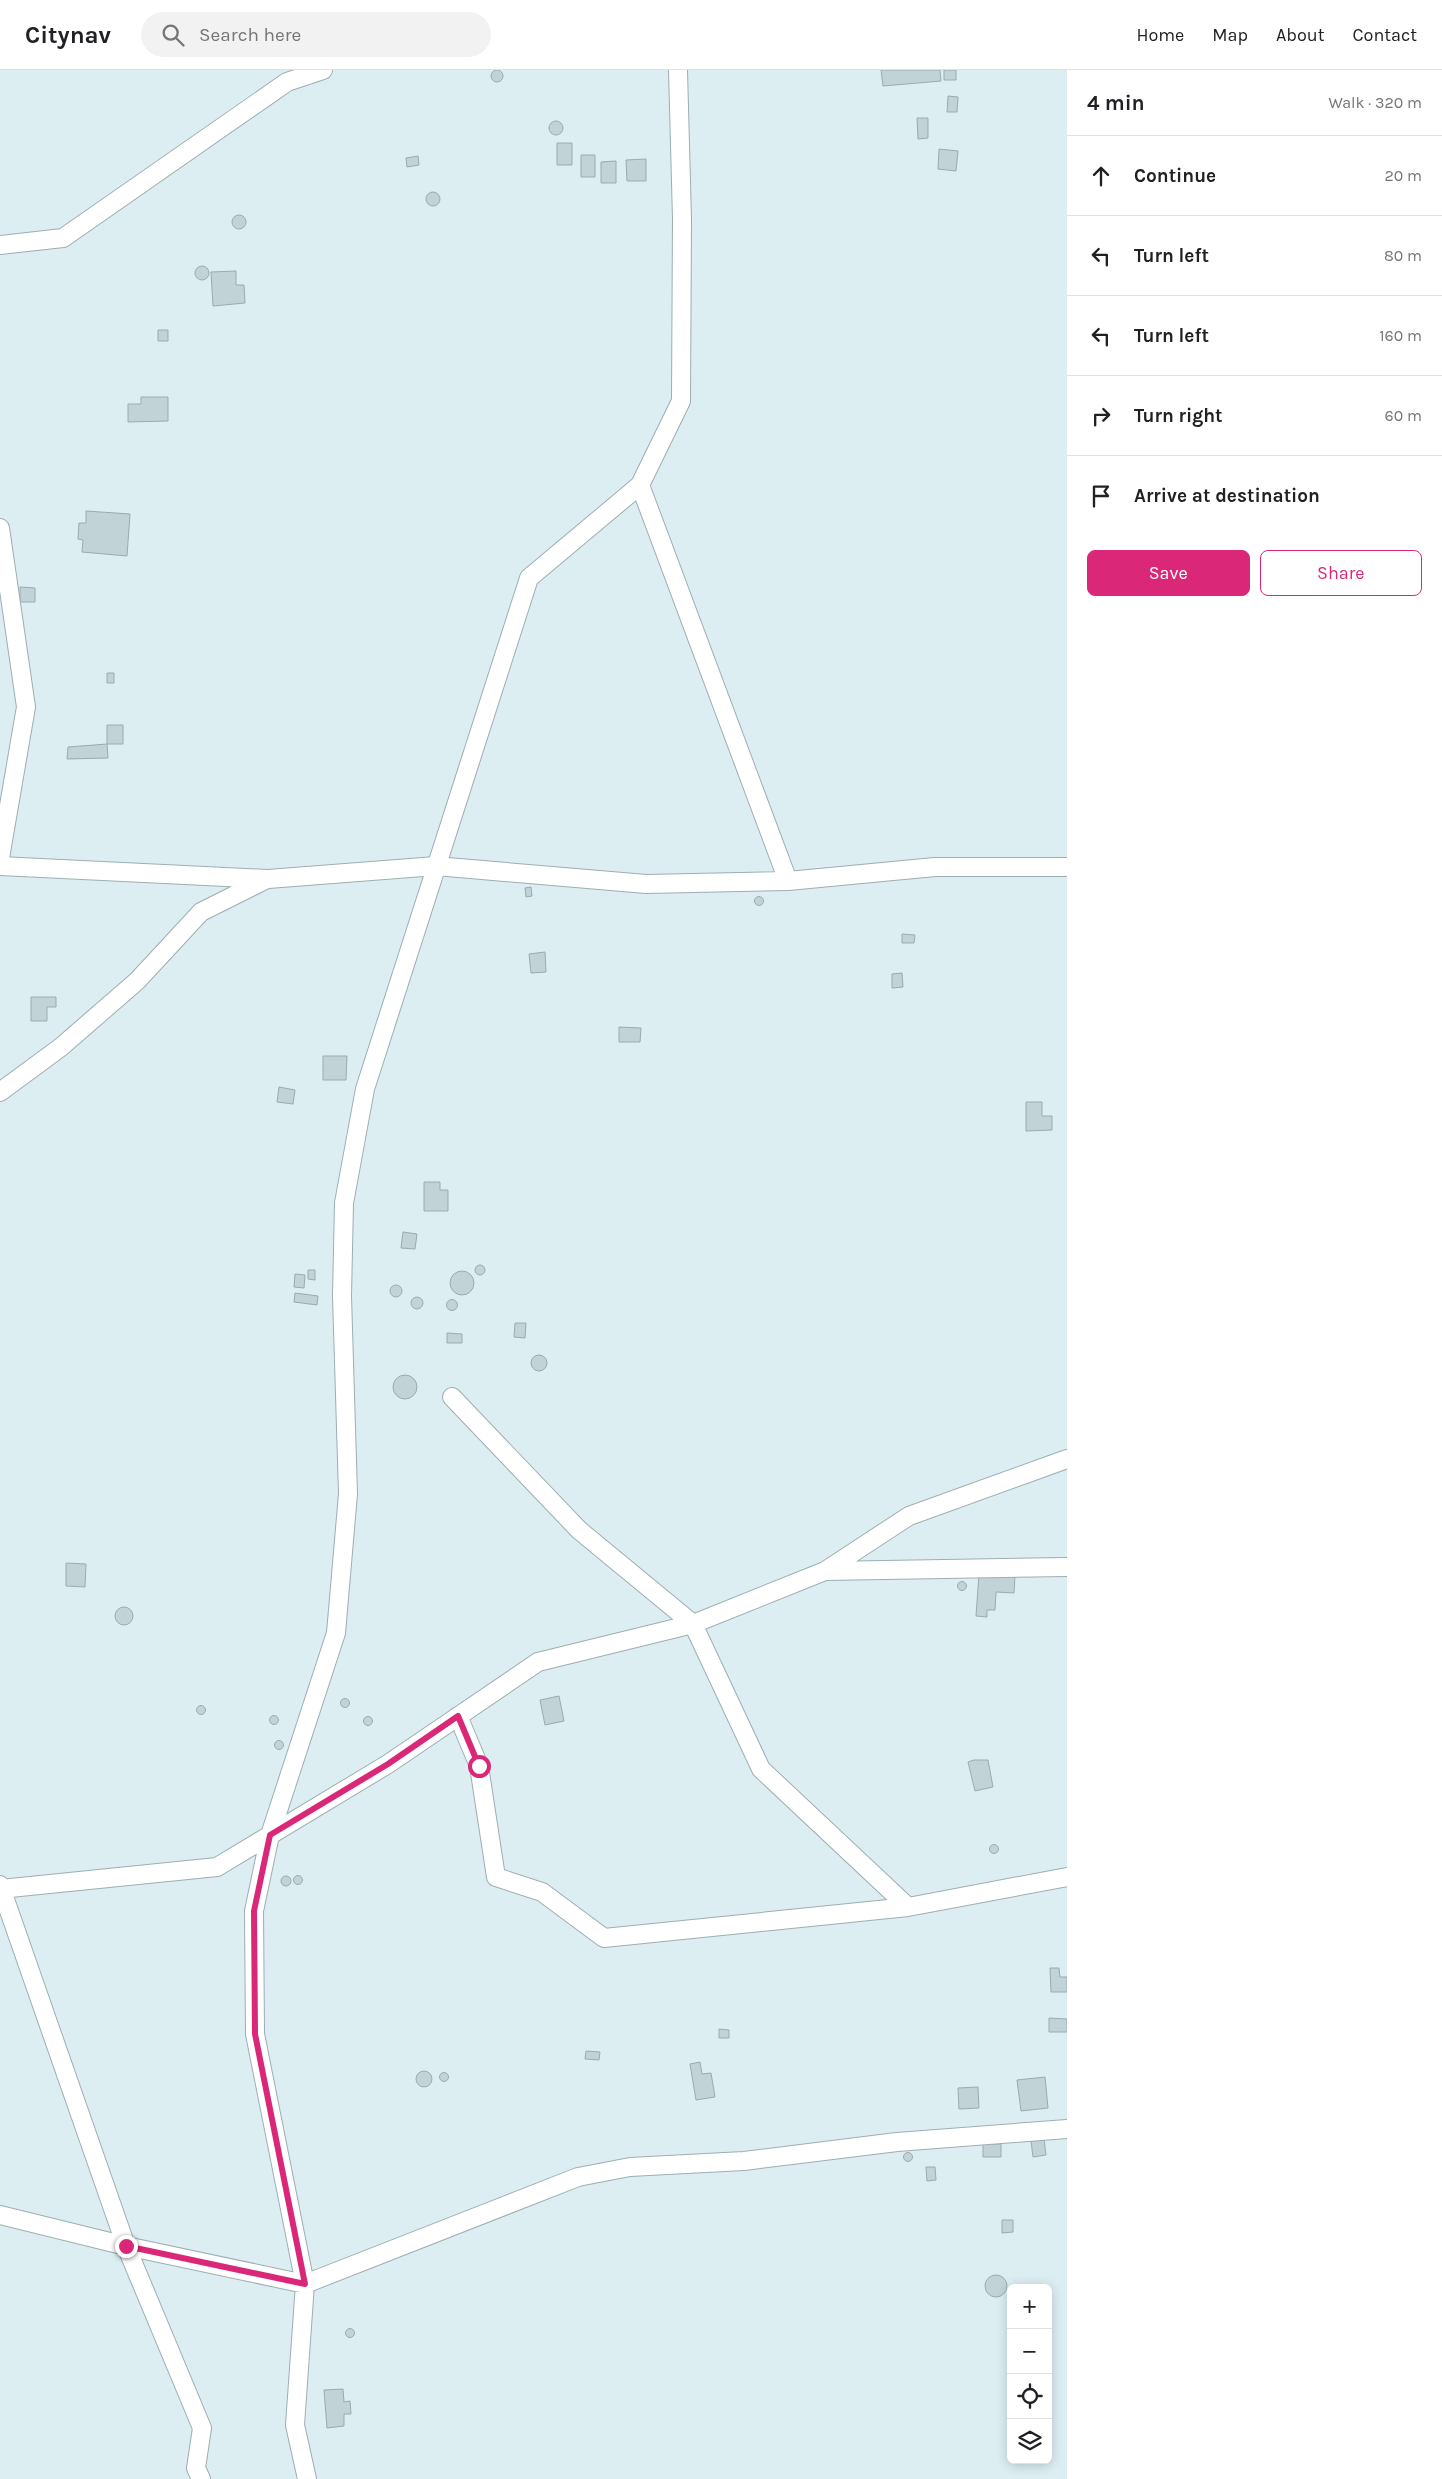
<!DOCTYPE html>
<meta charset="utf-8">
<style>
:root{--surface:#fff;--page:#f2f2f2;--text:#202124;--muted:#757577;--line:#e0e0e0;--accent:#db2777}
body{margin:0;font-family:Karla,sans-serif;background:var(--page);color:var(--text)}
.controls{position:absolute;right:15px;bottom:15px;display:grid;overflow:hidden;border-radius:8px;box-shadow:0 2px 12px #0003}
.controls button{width:45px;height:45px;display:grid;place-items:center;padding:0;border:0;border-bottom:1px solid var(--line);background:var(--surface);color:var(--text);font:25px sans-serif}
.stop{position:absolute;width:15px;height:15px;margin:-11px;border:4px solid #db2777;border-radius:50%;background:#fff}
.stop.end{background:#db2777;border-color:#fff;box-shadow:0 1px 5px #0008}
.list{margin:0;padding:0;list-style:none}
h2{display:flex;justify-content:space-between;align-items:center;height:65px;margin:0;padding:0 20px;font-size:21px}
h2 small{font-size:16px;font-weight:400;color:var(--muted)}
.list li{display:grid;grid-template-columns:32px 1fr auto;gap:15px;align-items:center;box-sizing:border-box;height:80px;padding:0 20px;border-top:1px solid var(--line)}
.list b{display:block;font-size:19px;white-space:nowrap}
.list em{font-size:16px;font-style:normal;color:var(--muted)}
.actions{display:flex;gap:10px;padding:15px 20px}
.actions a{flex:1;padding:11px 0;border:1px solid var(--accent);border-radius:8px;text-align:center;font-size:18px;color:var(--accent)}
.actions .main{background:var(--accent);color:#fff}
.icon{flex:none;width:28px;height:28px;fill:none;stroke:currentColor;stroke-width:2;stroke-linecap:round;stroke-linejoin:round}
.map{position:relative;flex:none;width:1067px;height:2409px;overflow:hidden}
header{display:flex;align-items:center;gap:30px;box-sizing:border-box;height:70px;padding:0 25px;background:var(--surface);border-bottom:1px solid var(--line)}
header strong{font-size:24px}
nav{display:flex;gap:28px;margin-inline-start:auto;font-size:18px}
.search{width:350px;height:45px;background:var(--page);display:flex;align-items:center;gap:12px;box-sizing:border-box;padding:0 18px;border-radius:28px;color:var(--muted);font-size:19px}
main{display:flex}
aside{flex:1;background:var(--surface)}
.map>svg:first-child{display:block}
.building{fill:#c2d3d8;stroke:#9aabaf}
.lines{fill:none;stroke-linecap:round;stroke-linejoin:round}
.street-casing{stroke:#9daeb2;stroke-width:20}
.street{stroke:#fff;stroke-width:18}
.route{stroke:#db2777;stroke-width:6}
</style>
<header>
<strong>Citynav</strong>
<div class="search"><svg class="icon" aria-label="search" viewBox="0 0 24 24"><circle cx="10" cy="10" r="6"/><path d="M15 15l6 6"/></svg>Search here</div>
<nav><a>Home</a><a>Map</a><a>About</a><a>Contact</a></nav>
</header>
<main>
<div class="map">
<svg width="1067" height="2409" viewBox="0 0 1067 2409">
<rect width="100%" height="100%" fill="#ddeef3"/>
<!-- building -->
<path class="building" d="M 881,0 L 940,0 L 941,11 L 883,16 Z
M 944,0 L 956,0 L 956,10 L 944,10 Z
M491 6a6 6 0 1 1 12 0a6 6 0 1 1-12 0Z
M 948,26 L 958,27 L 957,42 L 947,42 Z
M 917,48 L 928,48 L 928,68 L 918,69 Z
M549 58a7 7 0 1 1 14 0a7 7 0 1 1-14 0Z
M 557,73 L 572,73 L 572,95 L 557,95 Z
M 939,79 L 958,81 L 956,101 L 938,99 Z
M 581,85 L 595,85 L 595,107 L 581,107 Z
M 418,86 L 419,95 L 407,97 L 406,88 Z
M 646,89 L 646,111 L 627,111 L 626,90 Z
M 616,91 L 616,113 L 601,113 L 601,92 Z
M426 129a7 7 0 1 1 14 0a7 7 0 1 1-14 0Z
M232 152a7 7 0 1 1 14 0a7 7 0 1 1-14 0Z
M195 203a7 7 0 1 1 14 0a7 7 0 1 1-14 0Z
M 236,201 L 236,215 L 244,215 L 245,233 L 213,236 L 211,202 Z
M 158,260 L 168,260 L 168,271 L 158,271 Z
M 141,327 L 168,327 L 168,351 L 128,352 L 128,334 L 141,334 Z
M 86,441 L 130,444 L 127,486 L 82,482 L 83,470 L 78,469 L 79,453 L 86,453 Z
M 20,517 L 35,518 L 35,532 L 20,532 Z
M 107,603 L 114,603 L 114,613 L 107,613 Z
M 107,655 L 123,655 L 123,674 L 107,674 Z
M 107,674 L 108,688 L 67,689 L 68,677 Z
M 531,817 L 532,826 L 526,827 L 525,818 Z
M754.5 831a4.5 4.5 0 1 1 9 0a4.5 4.5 0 1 1-9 0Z
M 902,864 L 915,865 L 914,873 L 902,873 Z
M 545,882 L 546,902 L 531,903 L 529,884 Z
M 902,903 L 903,917 L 892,918 L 892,904 Z
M 31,927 L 56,927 L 56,937 L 47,937 L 47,951 L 31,951 Z
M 619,957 L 641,958 L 640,972 L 619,972 Z
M 323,986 L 347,986 L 346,1010 L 323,1010 Z
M 279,1017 L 295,1020 L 293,1034 L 277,1032 Z
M 1026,1032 L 1042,1032 L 1042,1046 L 1052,1046 L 1052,1060 L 1026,1061 Z
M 424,1112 L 440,1112 L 440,1120 L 448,1120 L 448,1141 L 424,1141 Z
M 403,1162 L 417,1164 L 415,1179 L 401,1178 Z
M475 1200a5 5 0 1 1 10 0a5 5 0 1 1-10 0Z
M 308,1200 L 315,1200 L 315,1210 L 308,1209 Z
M450 1213a12 12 0 1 1 24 0a12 12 0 1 1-24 0Z
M 295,1204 L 305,1205 L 304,1218 L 294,1217 Z
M390 1221a6 6 0 1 1 12 0a6 6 0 1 1-12 0Z
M 295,1223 L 318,1226 L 317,1235 L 294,1232 Z
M411 1233a6 6 0 1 1 12 0a6 6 0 1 1-12 0Z
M446.5 1235a5.5 5.5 0 1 1 11 0a5.5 5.5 0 1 1-11 0Z
M 515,1253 L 526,1253 L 525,1268 L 514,1267 Z
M 447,1263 L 462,1264 L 462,1273 L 447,1273 Z
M531 1293a8 8 0 1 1 16 0a8 8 0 1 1-16 0Z
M393 1317a12 12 0 1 1 24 0a12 12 0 1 1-24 0Z
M 66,1493 L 86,1494 L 85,1517 L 66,1516 Z
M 979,1504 L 1015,1506 L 1014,1523 L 996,1522 L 995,1540 L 987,1540 L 987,1547 L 976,1546 Z
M957.5 1516a4.5 4.5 0 1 1 9 0a4.5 4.5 0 1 1-9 0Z
M115 1546a9 9 0 1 1 18 0a9 9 0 1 1-18 0Z
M 559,1626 L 564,1651 L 545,1655 L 540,1630 Z
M340.5 1633a4.5 4.5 0 1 1 9 0a4.5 4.5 0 1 1-9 0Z
M196.5 1640a4.5 4.5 0 1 1 9 0a4.5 4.5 0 1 1-9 0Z
M269.5 1650a4.5 4.5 0 1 1 9 0a4.5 4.5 0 1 1-9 0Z
M363.5 1651a4.5 4.5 0 1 1 9 0a4.5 4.5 0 1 1-9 0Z
M274.5 1675a4.5 4.5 0 1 1 9 0a4.5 4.5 0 1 1-9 0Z
M 974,1690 L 988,1690 L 993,1717 L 975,1721 L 968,1692 Z
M989.5 1779a4.5 4.5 0 1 1 9 0a4.5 4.5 0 1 1-9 0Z
M293.5 1810a4.5 4.5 0 1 1 9 0a4.5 4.5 0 1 1-9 0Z
M281 1811a5 5 0 1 1 10 0a5 5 0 1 1-10 0Z
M 1050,1898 L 1059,1898 L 1060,1907 L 1067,1907 L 1067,1922 L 1051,1922 Z
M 1049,1948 L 1067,1949 L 1067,1962 L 1049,1962 Z
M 719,1959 L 729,1960 L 729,1968 L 719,1968 Z
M 586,1981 L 600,1982 L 599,1990 L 585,1989 Z
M 700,1992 L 702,2004 L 711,2003 L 715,2027 L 696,2030 L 690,1994 Z
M416 2009a8 8 0 1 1 16 0a8 8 0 1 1-16 0Z
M439.5 2007a4.5 4.5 0 1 1 9 0a4.5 4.5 0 1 1-9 0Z
M 1045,2007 L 1048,2038 L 1021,2041 L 1017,2010 Z
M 978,2017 L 979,2038 L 959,2039 L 958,2018 Z
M 1044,2069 L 1046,2085 L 1033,2087 L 1031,2071 Z
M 983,2074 L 1001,2074 L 1001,2087 L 983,2087 Z
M903.5 2087a4.5 4.5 0 1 1 9 0a4.5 4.5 0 1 1-9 0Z
M 926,2097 L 935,2097 L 936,2110 L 927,2111 Z
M 1002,2150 L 1013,2150 L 1013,2162 L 1002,2163 Z
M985 2216a11 11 0 1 1 22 0a11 11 0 1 1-22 0Z
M345.5 2263a4.5 4.5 0 1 1 9 0a4.5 4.5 0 1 1-9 0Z
M 343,2319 L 344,2332 L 350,2331 L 351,2344 L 344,2344 L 344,2356 L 327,2358 L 324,2320 Z"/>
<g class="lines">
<!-- street casing -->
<g class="street-casing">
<path id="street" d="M 678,0 L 682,149 L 681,331 L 640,415 L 788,811
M 0,175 L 63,168 L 287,12 L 323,0
M 0,458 L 26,637 L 0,788
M 0,796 L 268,809 L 436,796 L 646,814 L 788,811 L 935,797 L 1067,797
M 0,1022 L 61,977 L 137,911 L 201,842 L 265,810
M 452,1327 L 579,1460 L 693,1554 L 761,1699 L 908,1837
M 825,1501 L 909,1446 L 1067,1389
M 458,1646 L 479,1696 L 496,1807 L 542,1822 L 604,1868 L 908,1837 L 1067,1807
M 0,1815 L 126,2176 L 202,2358 L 196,2398 L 201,2409
M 0,1819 L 217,1797 L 388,1694 L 538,1592 L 693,1554 L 825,1501 L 1067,1497
M 0,2145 L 126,2176 L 305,2214 L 578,2107 L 630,2097 L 744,2091 L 897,2072 L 1067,2059
M 307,2409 L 295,2355 L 305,2214 L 255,1964 L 254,1841 L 270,1765 L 336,1563 L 348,1424 L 342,1226 L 344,1133 L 365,1019 L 529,508 L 640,415"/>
</g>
<!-- street -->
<use href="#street" class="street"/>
</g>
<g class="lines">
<!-- route -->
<path class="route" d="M 126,2176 L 305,2214 L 255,1964 L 254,1841 L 270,1765 L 388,1694 L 458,1646 L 479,1696"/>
</g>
</svg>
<div class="controls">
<button>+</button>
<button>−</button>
<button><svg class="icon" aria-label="locate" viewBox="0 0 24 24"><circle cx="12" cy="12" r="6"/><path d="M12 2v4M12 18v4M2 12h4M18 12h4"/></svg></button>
<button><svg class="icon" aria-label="layers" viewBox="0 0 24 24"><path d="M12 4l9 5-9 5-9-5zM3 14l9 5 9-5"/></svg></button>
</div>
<div class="stop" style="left:479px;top:1696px"></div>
<div class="stop end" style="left:126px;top:2176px"></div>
</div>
<aside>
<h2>4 min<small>Walk · 320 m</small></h2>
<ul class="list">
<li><svg class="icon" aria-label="ahead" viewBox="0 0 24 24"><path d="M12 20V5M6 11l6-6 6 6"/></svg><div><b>Continue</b></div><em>20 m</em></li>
<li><svg class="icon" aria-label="left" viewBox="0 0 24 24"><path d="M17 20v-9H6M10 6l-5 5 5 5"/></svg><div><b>Turn left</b></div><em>80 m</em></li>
<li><svg class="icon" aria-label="left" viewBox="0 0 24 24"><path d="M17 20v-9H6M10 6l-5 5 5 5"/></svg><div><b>Turn left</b></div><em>160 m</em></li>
<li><svg class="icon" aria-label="right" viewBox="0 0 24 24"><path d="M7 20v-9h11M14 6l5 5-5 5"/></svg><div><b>Turn right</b></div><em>60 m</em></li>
<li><svg class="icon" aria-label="arrive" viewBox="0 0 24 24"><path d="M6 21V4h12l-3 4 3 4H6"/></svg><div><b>Arrive at destination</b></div></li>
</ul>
<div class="actions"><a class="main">Save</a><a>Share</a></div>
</aside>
</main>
